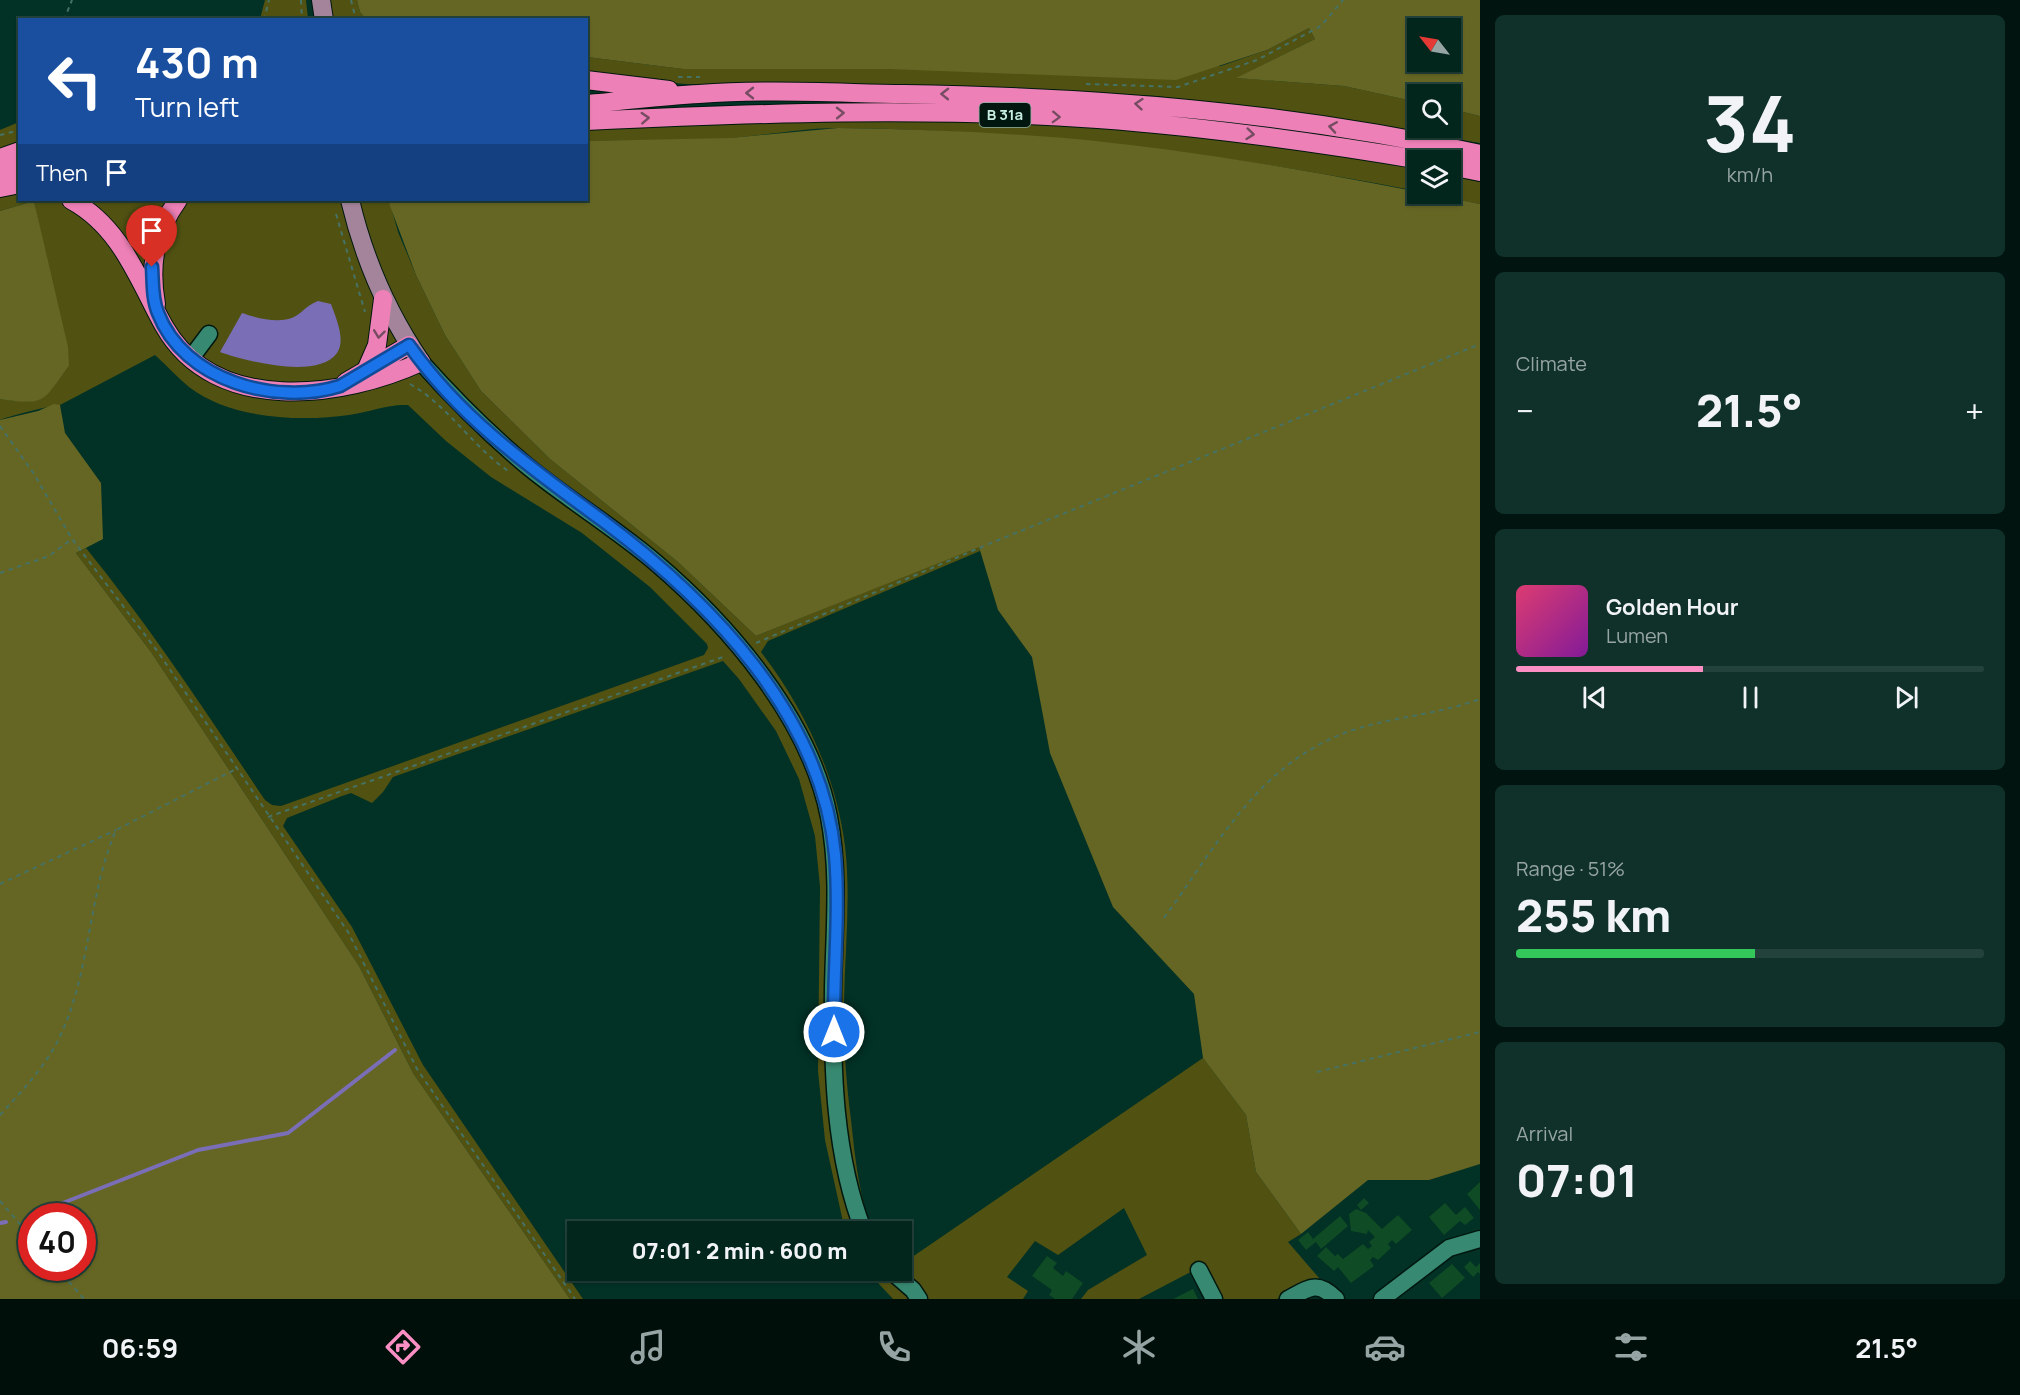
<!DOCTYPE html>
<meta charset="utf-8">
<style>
body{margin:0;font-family:Manrope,sans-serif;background:#103129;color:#f1f3f6;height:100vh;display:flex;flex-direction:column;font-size:22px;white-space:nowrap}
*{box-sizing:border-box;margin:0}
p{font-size:20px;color:#96a5a3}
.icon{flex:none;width:33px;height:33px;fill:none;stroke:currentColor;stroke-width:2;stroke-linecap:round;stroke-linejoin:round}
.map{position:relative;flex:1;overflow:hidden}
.panel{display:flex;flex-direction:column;gap:15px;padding:15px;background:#01140f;width:540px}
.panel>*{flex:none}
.banner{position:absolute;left:18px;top:18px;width:570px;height:183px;border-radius:0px;box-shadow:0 2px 4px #0004,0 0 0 2px #23423b;background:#1a4fa0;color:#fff;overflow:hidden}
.needle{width:39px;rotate:301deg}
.tools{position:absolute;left:1407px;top:18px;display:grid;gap:12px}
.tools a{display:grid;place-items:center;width:54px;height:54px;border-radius:0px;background:#02251c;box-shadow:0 2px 4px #0004,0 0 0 2px #23423b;font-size:30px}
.speed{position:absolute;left:18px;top:1203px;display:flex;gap:12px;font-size:30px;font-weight:700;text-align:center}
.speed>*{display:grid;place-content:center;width:78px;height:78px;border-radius:50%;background:#02251c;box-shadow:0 2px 4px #0004,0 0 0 2px #23423b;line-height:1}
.speed .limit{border:9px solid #d22;background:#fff;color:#111}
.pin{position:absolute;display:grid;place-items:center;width:51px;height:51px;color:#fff;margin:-62px -26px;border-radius:50% 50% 50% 0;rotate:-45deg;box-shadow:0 0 6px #0007}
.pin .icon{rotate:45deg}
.me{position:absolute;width:66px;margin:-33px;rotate:0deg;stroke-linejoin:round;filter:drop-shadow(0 0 4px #0008)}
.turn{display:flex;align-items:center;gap:21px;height:126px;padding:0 18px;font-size:27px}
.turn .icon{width:78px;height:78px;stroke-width:2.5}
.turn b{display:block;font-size:42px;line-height:51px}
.then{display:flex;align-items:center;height:57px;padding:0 18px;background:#0003;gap:12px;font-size:22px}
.big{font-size:45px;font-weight:800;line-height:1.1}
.panel .widget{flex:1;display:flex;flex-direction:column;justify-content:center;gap:9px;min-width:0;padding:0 21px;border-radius:9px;background:#103129}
.panel .dial{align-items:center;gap:0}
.dial b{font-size:78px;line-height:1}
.song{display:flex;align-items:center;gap:18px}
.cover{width:72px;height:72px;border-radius:9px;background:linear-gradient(135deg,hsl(340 70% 55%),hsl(290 70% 35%))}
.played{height:6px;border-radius:3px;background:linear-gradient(90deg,#fb8fc4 40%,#23423b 40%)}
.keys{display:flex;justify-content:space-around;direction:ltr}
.heat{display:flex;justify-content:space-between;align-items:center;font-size:33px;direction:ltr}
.charge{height:9px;border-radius:4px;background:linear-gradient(90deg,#34c759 51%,#23423b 0)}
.trip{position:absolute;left:567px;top:1221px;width:345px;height:60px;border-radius:0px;background:#02251c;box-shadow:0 2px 4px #0004,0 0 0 2px #23423b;font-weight:800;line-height:60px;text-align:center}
.menu{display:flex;height:96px;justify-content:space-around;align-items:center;background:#010f0b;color:#96a5a3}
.menu .icon{width:42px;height:42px}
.menu .selected{color:#fb8fc4}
.menu b{font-size:27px;color:#f1f3f6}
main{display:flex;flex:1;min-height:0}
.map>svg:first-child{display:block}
.green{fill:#515212}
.forest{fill:#656624;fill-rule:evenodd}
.water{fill:#7a6eb6}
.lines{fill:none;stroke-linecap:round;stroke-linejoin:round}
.stream{stroke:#7a6eb6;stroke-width:4}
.building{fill:#0f4b24}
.minor-casing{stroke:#00170f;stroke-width:19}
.major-casing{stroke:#00170f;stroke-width:20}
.highway-casing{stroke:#00170f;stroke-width:20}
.path{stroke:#467265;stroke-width:2;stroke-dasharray:4.5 4.5;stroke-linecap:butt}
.minor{stroke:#378a71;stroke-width:16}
.major{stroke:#a4849a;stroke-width:18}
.highway{stroke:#ed80b6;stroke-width:18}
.oneway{stroke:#764c62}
.route-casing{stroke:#114b97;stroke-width:15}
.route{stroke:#1a73e8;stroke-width:10}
.labels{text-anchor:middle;stroke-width:6;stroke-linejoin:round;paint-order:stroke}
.shield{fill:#00170f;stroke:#8baea1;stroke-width:1.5}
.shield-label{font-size:15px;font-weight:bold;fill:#c7eedf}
</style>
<main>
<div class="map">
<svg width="1480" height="1299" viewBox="0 0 1480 1299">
<rect width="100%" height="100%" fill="#023125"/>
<!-- green -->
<path class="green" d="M265 0H306L308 19H260Z
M328 0H357L360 12 366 19H331Z
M1309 28 1315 39 1237 78 1344 86 1417 102 1418 128H1450L1451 109 1480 116V143L1294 112 1156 96 988 87 686 84 587 75V57L683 69 1221 66 1267 50Z
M748 120C846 120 945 117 1043 122 1168 129 1295 143 1417 169V191C1227 154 1034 130 840 128 804 128 768 135 732 138 684 142 635 140 587 141L586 127Z
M19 122V145L0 151V130Z
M1451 176 1480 182V204L1428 194H1450Z
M19 194 20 200H389L398 232 416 275 445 335 481 391 550 459 678 562 756 636 979 546 980 551 768 641 761 652C804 708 836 775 845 846 851 897 845 950 844 1001 843 1041 846 1080 851 1120 855 1156 859 1198 873 1231H845L825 1140 818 1071 820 887 815 836 799 779 776 731 739 679 723 661 393 777 383 792 372 803 351 793 342 796 287 818 283 826 352 927 423 1065 583 1299H570L413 1073 359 966 267 827 151 652 76 553 86 548C151 628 207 714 265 800L272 805 281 806 704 655 708 648 707 644 650 587 582 533 491 477 446 441 408 405C387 404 370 412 349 415 300 422 230 419 189 387 177 377 166 365 155 355L60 405C55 404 6 417 0 420V399C48 405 41 402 69 366L34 201 0 211V197Z
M1203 1058 1246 1115 1256 1172 1301 1234 1288 1242 1319 1278 1277 1299H1221L1204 1265 1139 1299H1081L1088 1290 1147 1255 1124 1208 1058 1255 1035 1241 1007 1277 1028 1291 1023 1299H893L867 1271 902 1270V1264Z"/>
<!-- forest -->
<path class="forest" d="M357 0H1480V116L1451 109 1450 94H1418L1417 102 1344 86 1236 78 1315 39 1309 28 1267 50 1176 80 889 69H683L587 57 586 20 366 19 360 12ZM1418 28H1450V62H1418Z
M838 128C914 129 989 132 1065 138 1205 151 1345 177 1480 204V1164L1429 1180H1368L1301 1234 1256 1172 1246 1115 1203 1058 1194 994 1113 907 1050 753 1032 657 998 610 979 547 756 636 678 562 550 459 481 391 445 335 416 275 390 206 389 200H586L587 141 730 138Z
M34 201 68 347 69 366C42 402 47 406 0 399V211Z
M54 404 60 405 65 433 101 483 103 539 76 553 151 652 267 827 359 966 413 1073 570 1299H0V420L38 411ZM32 1216H82V1268H32Z"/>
<!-- water -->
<path class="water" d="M318 301 331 304C336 318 346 340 337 353 318 380 245 361 220 352L242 313C257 318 279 324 294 317 304 312 305 306 318 301Z"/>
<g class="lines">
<!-- stream -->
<path class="stream" d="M32 1215 198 1150 288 1133 395 1050
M0 1223 6 1222"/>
</g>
<!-- building -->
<path class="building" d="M1480 1182V1210L1467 1194Z
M1364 1198 1369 1203 1361 1210 1357 1205Z
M1445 1203 1456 1215 1465 1207 1474 1218 1465 1225 1460 1221 1444 1235 1429 1217Z
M1356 1209 1366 1213 1382 1229 1398 1215 1412 1230 1396 1244 1392 1240 1388 1244 1391 1248 1378 1260 1373 1257 1370 1260 1374 1266 1351 1283 1338 1267 1334 1271 1317 1256 1326 1247 1335 1256 1338 1254 1343 1259 1363 1244 1368 1249 1372 1246 1369 1242 1375 1237 1368 1230 1367 1234 1351 1231 1349 1214Z
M1340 1216 1348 1226 1321 1249 1316 1242 1306 1250 1298 1240 1308 1232 1313 1239Z
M1047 1256 1057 1263 1053 1268 1063 1276 1066 1271 1083 1283 1072 1299H1055L1049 1295 1052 1290 1032 1276Z
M1470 1261 1476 1267 1480 1263V1274L1478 1272 1473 1277 1464 1267Z
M1452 1264 1465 1278 1442 1298 1429 1283Z
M1193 1289 1198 1299H1173Z"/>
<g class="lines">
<defs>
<path id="minor" d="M191 358 209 334
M421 362C454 399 488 433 526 465 567 499 614 527 655 562 729 625 810 719 829 817 840 874 834 931 833 989 832 1069 834 1156 864 1232
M890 1270 913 1290 919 1299
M1199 1270 1214 1299
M1288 1299C1309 1288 1317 1280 1336 1299
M1382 1299 1449 1248 1480 1239"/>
<path id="major" d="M321 0 324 20
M350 200C364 259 386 311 421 362"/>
<path id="highway" d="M586 80 669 90
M586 104C624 101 662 96 699 94 767 89 836 93 904 94 1097 97 1291 112 1480 154
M586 121C756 113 928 107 1098 119 1206 127 1314 142 1421 160
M0 158 20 151
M1450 166 1480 172
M0 173 20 170
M0 188 20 184
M71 200C121 227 138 279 164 326 215 416 343 398 421 362
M156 304C149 264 155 232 178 200
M367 368 377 345 383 299
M346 382 409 345"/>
</defs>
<!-- minor casing -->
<use href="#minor" class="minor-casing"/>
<!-- major casing -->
<use href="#major" class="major-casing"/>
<!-- highway casing -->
<use href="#highway" class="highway-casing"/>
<!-- path -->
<path class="path" d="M301 0 302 20
M351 0 356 20
M64 20 72 0
M264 20 269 0
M678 77H700
M1086 84 1178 87 1257 60 1321 26 1343 0
M0 135 20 130
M336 214 365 312
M410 384C449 406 473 448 511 473
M0 426 34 474 72 539 158 652 348 932 417 1069 575 1299
M0 573 49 556 72 539
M756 643 979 548 1480 344
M268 817 726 656
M0 884 116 830
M1164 918C1217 845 1258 765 1347 732 1389 717 1437 715 1480 699
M1317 1072 1480 1032
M0 1115C22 1091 47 1065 61 1034 91 969 88 895 116 830L236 769
M0 1201 32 1238
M57 1268 84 1299"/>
<!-- minor -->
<use href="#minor" class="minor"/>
<!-- major -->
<use href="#major" class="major"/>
<!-- highway -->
<use href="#highway" class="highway"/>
</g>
<!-- one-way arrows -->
<defs><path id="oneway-chevron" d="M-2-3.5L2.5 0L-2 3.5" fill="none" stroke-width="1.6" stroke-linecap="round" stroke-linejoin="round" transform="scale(1.5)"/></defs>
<g class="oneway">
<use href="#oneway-chevron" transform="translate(750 93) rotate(180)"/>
<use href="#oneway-chevron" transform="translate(945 94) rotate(-179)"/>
<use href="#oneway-chevron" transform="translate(1139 104) rotate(-175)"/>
<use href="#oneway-chevron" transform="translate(840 113) rotate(-1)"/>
<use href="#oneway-chevron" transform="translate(1056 117) rotate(2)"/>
<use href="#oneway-chevron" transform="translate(645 118) rotate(-3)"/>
<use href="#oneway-chevron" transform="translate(1333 127) rotate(-171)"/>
<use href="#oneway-chevron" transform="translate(1250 134) rotate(6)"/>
<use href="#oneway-chevron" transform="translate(379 334) rotate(97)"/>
</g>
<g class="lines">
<defs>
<path id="route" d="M152 267C153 282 152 299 158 313 184 381 276 406 340 386L409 345C460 418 532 469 603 521 710 601 822 715 835 855 840 913 833 973 834 1032"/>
</defs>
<!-- route casing -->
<use href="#route" class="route-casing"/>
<!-- route -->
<use href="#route" class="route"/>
</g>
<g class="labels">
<!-- shield labels -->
<rect class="shield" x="979.5" y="103" width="51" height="24" rx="4.5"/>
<g class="shield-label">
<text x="1005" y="120">B 31a</text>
</g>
</g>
</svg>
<div class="tools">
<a><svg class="needle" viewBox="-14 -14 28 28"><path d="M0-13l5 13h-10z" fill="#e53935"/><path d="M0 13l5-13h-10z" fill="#96a5a3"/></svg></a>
<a><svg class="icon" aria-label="search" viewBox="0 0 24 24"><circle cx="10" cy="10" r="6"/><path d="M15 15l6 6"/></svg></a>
<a><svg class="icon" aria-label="layers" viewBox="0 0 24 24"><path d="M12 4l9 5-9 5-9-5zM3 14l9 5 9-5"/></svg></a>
</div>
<div class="speed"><div class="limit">40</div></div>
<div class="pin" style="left:152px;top:267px;background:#d93025"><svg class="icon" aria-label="arrive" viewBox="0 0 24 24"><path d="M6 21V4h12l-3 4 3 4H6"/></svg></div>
<svg class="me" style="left:834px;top:1032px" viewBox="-20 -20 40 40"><circle r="17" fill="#1a73e8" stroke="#fff" stroke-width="3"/><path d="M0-11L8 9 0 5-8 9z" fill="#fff"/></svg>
<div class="trip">07:01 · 2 min · 600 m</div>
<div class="banner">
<div class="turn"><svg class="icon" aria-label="left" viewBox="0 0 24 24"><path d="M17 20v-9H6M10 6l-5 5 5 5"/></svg><div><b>430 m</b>Turn left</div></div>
<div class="then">Then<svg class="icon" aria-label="arrive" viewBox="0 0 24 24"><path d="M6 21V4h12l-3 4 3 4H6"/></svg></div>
</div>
</div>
<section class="panel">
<div class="widget dial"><b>34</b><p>km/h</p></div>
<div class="widget"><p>Climate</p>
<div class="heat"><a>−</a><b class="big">21.5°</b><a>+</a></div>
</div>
<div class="widget">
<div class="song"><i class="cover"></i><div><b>Golden Hour</b><p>Lumen</p></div></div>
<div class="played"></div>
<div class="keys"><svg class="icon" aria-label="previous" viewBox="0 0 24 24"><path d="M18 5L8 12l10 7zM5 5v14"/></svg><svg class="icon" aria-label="pause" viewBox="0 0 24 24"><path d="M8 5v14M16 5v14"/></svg><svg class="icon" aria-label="next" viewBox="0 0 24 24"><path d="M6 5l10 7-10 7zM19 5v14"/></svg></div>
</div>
<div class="widget"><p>Range · 51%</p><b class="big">255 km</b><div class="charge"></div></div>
<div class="widget"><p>Arrival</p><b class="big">07:01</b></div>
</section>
</main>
<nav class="menu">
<b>06:59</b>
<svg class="icon selected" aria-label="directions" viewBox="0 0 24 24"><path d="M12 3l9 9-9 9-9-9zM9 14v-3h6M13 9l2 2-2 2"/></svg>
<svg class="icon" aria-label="music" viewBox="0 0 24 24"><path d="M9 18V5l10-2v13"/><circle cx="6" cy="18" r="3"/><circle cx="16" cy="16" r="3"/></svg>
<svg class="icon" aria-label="phone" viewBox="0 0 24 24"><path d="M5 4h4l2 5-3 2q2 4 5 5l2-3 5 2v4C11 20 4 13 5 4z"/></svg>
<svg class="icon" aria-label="climate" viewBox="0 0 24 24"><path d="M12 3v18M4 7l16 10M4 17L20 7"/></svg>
<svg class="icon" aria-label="car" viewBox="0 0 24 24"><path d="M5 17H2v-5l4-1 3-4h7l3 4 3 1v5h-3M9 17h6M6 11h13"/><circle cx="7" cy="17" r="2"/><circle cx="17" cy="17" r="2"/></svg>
<svg class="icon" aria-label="filters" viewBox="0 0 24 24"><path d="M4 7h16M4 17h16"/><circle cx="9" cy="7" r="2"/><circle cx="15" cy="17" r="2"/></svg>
<b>21.5°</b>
</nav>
